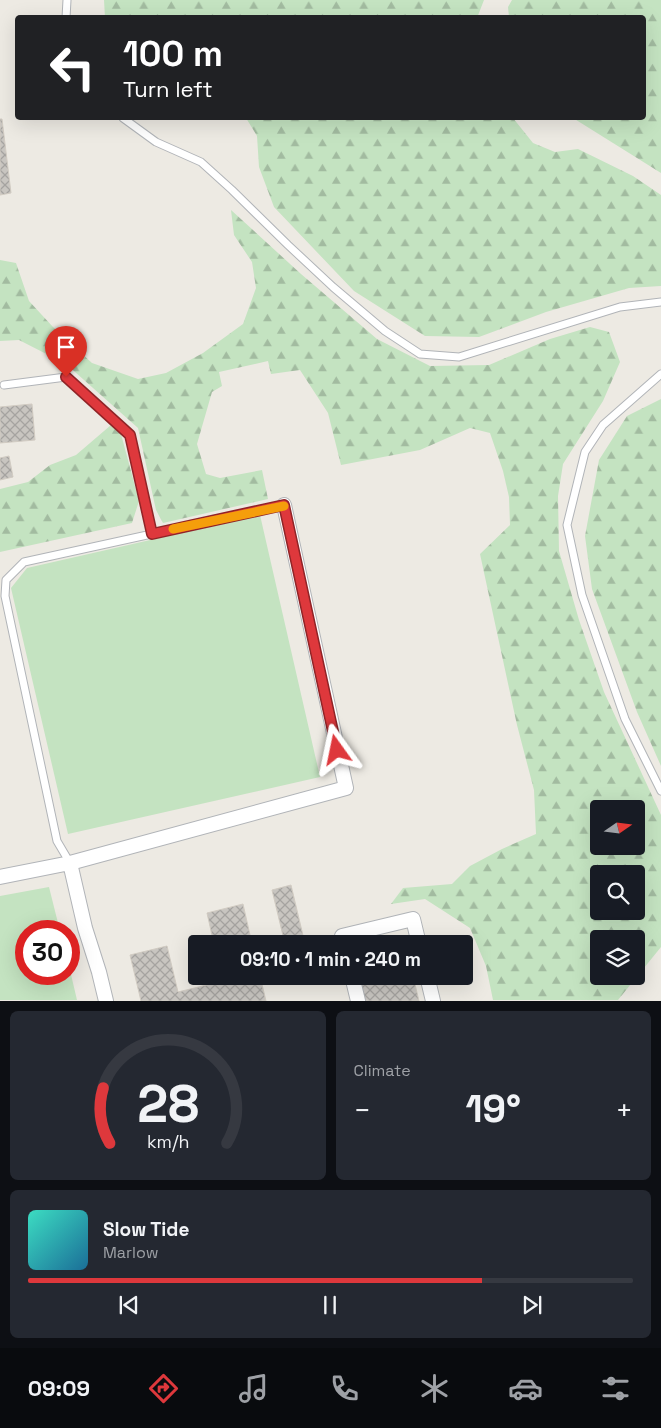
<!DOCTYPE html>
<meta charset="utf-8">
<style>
body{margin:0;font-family:"Space Grotesk",sans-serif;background:#242831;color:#f1f3f6;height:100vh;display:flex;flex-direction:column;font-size:19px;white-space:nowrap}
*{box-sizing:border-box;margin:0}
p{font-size:16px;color:#9ea1a6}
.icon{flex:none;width:28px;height:28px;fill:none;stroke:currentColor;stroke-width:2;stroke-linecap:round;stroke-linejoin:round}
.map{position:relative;height:1001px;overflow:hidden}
.panel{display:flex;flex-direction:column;gap:10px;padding:10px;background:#0d0f14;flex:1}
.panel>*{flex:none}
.hud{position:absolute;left:15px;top:15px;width:631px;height:105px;border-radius:5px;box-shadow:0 5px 20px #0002;background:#202124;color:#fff;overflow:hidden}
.needle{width:32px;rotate:76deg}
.fabs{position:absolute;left:590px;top:800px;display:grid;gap:10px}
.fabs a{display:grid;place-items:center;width:55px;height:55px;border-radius:5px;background:#171b24;box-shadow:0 5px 20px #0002;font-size:25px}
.speed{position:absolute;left:15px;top:920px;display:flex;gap:10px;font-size:25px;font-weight:700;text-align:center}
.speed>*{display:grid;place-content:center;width:65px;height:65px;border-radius:50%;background:#171b24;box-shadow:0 5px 20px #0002;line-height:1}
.speed .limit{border:8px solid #d22;background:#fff;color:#111}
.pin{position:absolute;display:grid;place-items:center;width:42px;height:42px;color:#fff;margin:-51px -21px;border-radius:50% 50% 50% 0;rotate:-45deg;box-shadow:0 0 5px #0007}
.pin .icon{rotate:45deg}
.me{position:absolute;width:55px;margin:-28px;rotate:348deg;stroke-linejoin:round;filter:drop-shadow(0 0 4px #0008)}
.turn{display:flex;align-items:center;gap:18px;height:105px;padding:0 25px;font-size:22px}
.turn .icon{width:65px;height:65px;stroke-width:2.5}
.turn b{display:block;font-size:35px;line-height:42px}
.big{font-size:38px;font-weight:700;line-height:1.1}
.panel .tile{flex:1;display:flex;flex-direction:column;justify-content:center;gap:8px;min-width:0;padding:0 18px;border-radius:8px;background:#242831}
.panel .dial{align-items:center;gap:0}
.dial svg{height:130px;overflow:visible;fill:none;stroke:#363941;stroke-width:7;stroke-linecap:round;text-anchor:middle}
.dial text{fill:#f1f3f6;stroke:none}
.song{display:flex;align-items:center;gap:15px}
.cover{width:60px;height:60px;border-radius:8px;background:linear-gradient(135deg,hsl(170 70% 55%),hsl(200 70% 35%))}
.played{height:5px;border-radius:2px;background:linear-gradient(90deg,#de383c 75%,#363941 75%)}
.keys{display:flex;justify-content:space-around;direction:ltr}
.heat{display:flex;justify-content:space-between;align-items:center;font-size:28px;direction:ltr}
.panel .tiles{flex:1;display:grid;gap:10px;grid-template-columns:1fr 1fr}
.tile:last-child{grid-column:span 2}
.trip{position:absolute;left:188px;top:935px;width:285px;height:50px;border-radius:5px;background:#171b24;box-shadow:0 5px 20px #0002;font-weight:700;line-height:50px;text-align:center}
.tab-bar{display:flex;height:80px;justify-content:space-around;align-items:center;background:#090b0e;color:#9ea1a6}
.tab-bar .icon{width:35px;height:35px}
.tab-bar .on{color:#de383c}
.tab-bar b{font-size:22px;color:#f1f3f6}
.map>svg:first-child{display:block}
.forest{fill:url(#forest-firs);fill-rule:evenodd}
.garden{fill:#c4e3c1}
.building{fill:url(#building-cross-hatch);stroke:#d1cbc2}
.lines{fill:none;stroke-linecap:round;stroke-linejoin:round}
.service-casing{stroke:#b1b4b8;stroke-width:9}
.minor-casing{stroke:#b1b4b8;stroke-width:16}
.service{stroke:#fff;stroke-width:7}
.minor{stroke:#fff;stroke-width:14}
.route-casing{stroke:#902427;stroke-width:12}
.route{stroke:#de383c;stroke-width:9}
.slow{stroke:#f59e0b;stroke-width:9}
</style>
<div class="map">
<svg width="661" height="1001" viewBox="0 0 661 1001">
<defs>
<pattern id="forest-firs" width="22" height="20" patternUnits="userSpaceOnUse" patternTransform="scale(1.25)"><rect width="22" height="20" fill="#c4e3c1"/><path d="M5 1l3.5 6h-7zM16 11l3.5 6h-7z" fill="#a2bba0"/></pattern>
<pattern id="building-cross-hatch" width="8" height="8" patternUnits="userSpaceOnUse" patternTransform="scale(1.25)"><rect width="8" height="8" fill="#c8c5c0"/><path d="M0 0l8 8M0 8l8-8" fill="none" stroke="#a5a3a0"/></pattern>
</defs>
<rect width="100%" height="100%" fill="#edeae3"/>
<!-- forest -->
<path class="forest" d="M104 0H484L477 18H105Z
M512 0H661V173L573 118H644V18L509 17 508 7Z
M246 118H513L533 143 555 152 578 149 633 176 661 195V286L629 288 546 312 479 337 425 336 354 291 274 207 259 167 257 136Z
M231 210 301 274 377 339 430 366 489 365 550 339 590 327 609 332 620 362 603 401 563 464 558 496 559 551 579 620 604 692 661 815V947L618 1000H493L486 966 470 928 425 899 391 904 403 888 452 884 470 866 502 849 536 834 534 790 517 725 480 554 510 525 509 497 503 471 490 433 470 428 420 450 341 465 328 413 300 370 271 374 268 361 219 372 222 386 212 392 197 444 206 474 220 478 262 470 268 499 163 523 156 510 138 428 66 364 19 340 0 341V260L16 263 29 301 53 327 92 363 138 379 166 373 203 353 243 324 256 288 252 262 234 235ZM599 809H636V846H599ZM599 874H636V911H599ZM599 939H636V976H599Z
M661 399V766L637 712 592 589 585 536 599 460 627 416Z
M111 425 121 434 139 501 132 523 0 552V489L28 482 50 465 76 455Z"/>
<!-- garden -->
<path class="garden" d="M260 515 320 777 68 834 11 588 27 568Z
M49 887 60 931H26V974H69V966L77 1000H0V896Z"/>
<!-- building -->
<path class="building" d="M0 119H2L11 193 0 195Z
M32 404 35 440 0 443V407Z
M9 456 13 477 0 480V458Z
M291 885 305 944H285L272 890Z
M243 904 252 944H214L207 913Z
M167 946 178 992 223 981 222 976H260L266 1001H141L130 955Z
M359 976H413L419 1001H365Z"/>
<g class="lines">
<defs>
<path id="service" d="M66 18 67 0
M123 118 156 142 201 162 232 190 288 245 333 287 385 331 420 354 459 357 620 307 661 302
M661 374 603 425 585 452 567 525 582 595 625 719 661 791
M4 385 66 377 130 435 152 534
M70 863 57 841 5 596 6 580 24 562 284 505"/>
<path id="minor" d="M70 863 85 928 99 972 106 1001
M0 877 70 863 346 788 284 505
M344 944 342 936 413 919 419 944
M352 976 358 1001
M427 976 433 1001"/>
</defs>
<!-- service casing -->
<use href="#service" class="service-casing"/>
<!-- minor casing -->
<use href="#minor" class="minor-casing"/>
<!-- service -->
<use href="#service" class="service"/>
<!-- minor -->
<use href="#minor" class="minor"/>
</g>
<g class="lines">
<defs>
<path id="route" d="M66 377 130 435 152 534 284 505 337 750"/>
</defs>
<!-- route casing -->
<use href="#route" class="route-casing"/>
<!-- route -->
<use href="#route" class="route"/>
<!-- slow -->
<path class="slow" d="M173 529 284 506"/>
</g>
</svg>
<div class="fabs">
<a><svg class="needle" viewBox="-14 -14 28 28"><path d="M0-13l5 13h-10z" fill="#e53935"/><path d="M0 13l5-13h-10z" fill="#9ea1a6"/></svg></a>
<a><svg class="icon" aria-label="search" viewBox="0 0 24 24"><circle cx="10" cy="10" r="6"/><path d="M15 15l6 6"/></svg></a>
<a><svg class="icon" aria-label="layers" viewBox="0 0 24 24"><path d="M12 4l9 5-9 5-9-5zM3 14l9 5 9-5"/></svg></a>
</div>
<div class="speed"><div class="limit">30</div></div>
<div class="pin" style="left:66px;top:377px;background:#d93025"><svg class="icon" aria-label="arrive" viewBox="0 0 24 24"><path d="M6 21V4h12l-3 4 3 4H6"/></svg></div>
<svg class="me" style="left:337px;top:750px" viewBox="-20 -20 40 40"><path d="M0-17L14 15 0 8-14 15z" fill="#de383c" stroke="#fff" stroke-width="4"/></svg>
<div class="trip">09:10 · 1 min · 240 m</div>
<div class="hud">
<div class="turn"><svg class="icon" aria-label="left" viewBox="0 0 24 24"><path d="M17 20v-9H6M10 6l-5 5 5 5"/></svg><div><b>100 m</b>Turn left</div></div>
</div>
</div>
<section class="panel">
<div class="tiles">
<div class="tile dial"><svg viewBox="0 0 100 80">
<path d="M14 69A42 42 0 1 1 86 69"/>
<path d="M14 69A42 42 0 0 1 10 35" stroke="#de383c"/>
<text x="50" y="56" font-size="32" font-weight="700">28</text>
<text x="50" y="72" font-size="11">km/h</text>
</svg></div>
<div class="tile"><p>Climate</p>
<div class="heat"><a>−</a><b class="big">19°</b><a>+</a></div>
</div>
<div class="tile">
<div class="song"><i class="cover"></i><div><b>Slow Tide</b><p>Marlow</p></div></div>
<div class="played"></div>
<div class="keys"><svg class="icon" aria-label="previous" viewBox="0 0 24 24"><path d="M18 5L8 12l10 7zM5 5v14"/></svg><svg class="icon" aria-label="pause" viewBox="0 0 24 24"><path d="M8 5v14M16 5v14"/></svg><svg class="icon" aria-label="next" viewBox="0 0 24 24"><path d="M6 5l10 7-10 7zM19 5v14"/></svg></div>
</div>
</div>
</section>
<nav class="tab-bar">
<b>09:09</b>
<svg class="icon on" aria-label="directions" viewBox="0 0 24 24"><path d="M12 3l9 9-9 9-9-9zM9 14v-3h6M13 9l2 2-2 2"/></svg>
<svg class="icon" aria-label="music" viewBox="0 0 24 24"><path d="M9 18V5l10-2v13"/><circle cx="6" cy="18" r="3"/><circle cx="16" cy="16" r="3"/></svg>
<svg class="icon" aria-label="phone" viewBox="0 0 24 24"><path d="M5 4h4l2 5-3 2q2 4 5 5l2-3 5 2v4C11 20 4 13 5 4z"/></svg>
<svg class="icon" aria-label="climate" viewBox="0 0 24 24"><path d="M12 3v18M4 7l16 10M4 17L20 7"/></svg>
<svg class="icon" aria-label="car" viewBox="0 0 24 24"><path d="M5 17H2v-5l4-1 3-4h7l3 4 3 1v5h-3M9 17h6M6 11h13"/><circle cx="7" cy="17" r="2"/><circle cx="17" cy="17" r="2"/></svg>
<svg class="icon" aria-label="filters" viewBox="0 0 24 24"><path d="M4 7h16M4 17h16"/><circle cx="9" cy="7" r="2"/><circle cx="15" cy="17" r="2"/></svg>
</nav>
